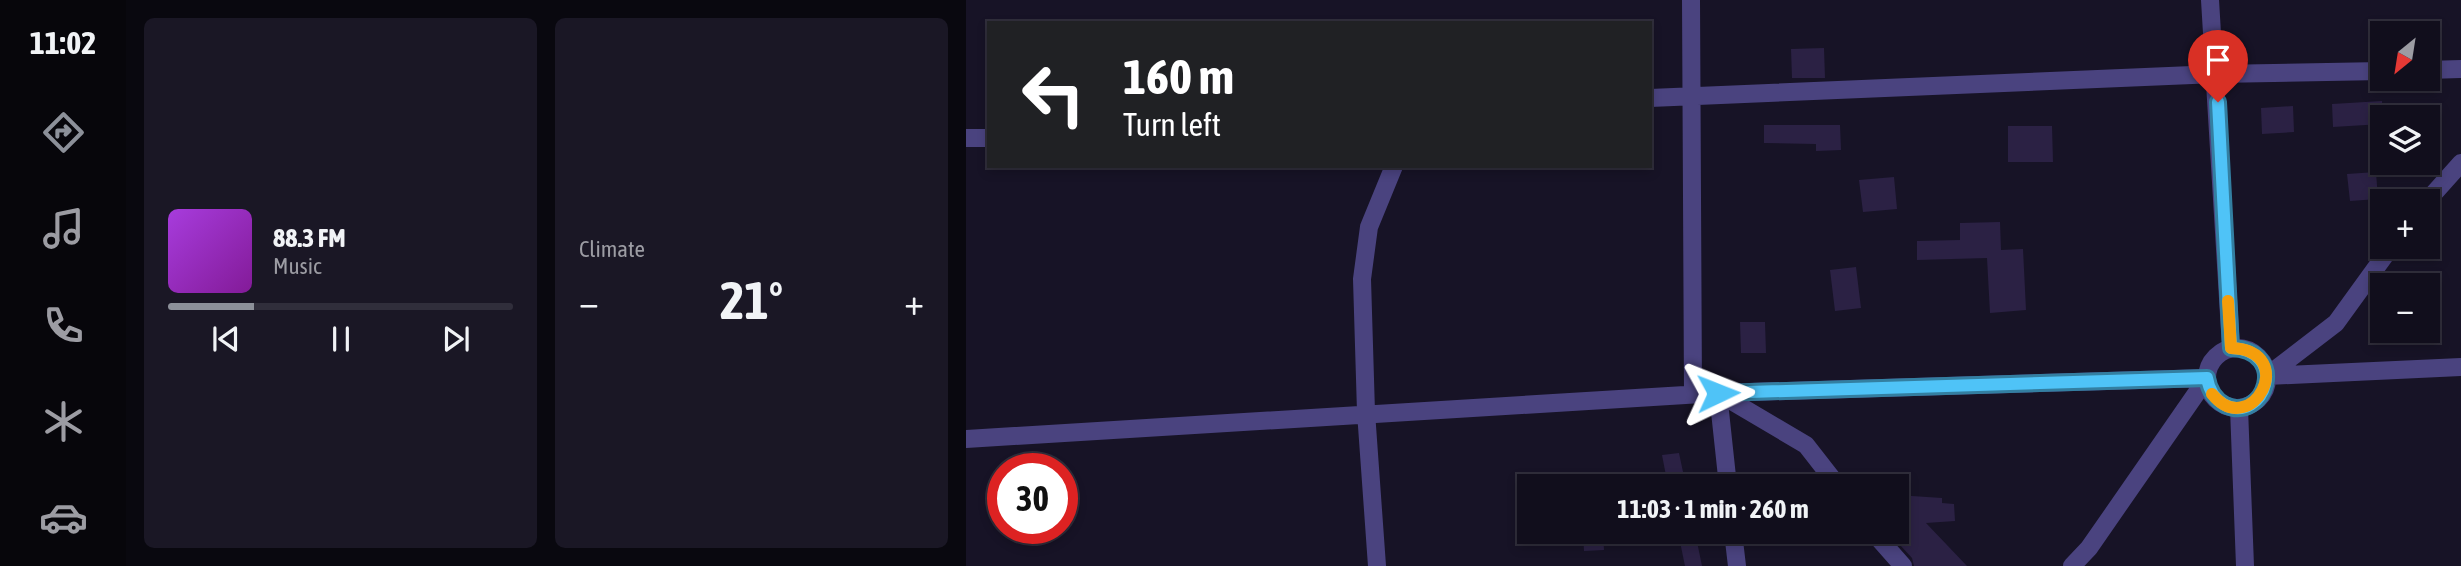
<!DOCTYPE html>
<meta charset="utf-8">
<style>
body{margin:0;font-family:"Asap Condensed",sans-serif;background:#1a1725;color:#f1f3f6;height:100vh;display:flex;flex-direction:column;font-size:26px;white-space:nowrap}
*{box-sizing:border-box;margin:0}
p{font-size:23px;color:#9c9ca3}
.icon{flex:none;width:38px;height:38px;fill:none;stroke:currentColor;stroke-width:2;stroke-linecap:round;stroke-linejoin:round}
.map{position:relative;flex:1;overflow:hidden}
.sheet{display:flex;flex-direction:column;gap:18px;padding:18px;background:#09080f;width:840px}
.sheet>*{flex:none}
.banner{position:absolute;left:21px;top:21px;width:665px;height:147px;border-radius:0px;box-shadow:0 4px 10px #0003,0 0 0 2px #302e3b;background:#202124;color:#fff;overflow:hidden}
.needle{width:46px;rotate:210deg}
.buttons{position:absolute;left:1404px;top:21px;display:grid;gap:14px}
.buttons a{display:grid;place-items:center;width:70px;height:70px;border-radius:0px;background:#110e1c;box-shadow:0 4px 10px #0003,0 0 0 2px #302e3b;font-size:35px}
.speed{position:absolute;left:21px;top:453px;display:flex;gap:14px;font-size:35px;font-weight:700;text-align:center}
.speed>*{display:grid;place-content:center;width:91px;height:91px;border-radius:50%;background:#110e1c;box-shadow:0 4px 10px #0003,0 0 0 2px #302e3b;line-height:1}
.speed .limit{border:10px solid #d22;background:#fff;color:#111}
.pin{position:absolute;display:grid;place-items:center;width:60px;height:60px;color:#fff;margin:-72px -30px;border-radius:50% 50% 50% 0;rotate:-45deg;box-shadow:0 0 7px #0007}
.pin .icon{rotate:45deg}
.me{position:absolute;width:77px;margin:-38px;rotate:88deg;stroke-linejoin:round;filter:drop-shadow(0 0 5px #0008)}
.turn{display:flex;align-items:center;gap:24px;height:147px;padding:0 21px;font-size:32px}
.turn .icon{width:91px;height:91px;stroke-width:2.5}
.turn b{display:block;font-size:49px;line-height:60px}
.big{font-size:52px;font-weight:700;line-height:1.1}
.sheet .card{flex:1;display:flex;flex-direction:column;justify-content:center;gap:10px;min-width:0;padding:0 24px;border-radius:10px;background:#1a1725}
.song{display:flex;align-items:center;gap:21px}
.cover{width:84px;height:84px;border-radius:10px;background:linear-gradient(135deg,hsl(280 70% 55%),hsl(290 70% 35%))}
.played{height:7px;border-radius:4px;background:linear-gradient(90deg,#8c9099 25%,#302e3b 25%)}
.keys{display:flex;justify-content:space-around;direction:ltr}
.heat{display:flex;justify-content:space-between;align-items:center;font-size:38px;direction:ltr}
.sheet .tiles{flex:1;display:grid;gap:18px;grid-template-columns:repeat(2,1fr)}
.trip{position:absolute;left:551px;top:474px;width:392px;height:70px;border-radius:0px;background:#110e1c;box-shadow:0 4px 10px #0003,0 0 0 2px #302e3b;font-weight:700;line-height:70px;text-align:center}
main{display:flex;flex:1;min-height:0}
.dock{display:flex;flex-direction:column;width:126px;justify-content:space-around;align-items:center;background:#07060b;color:#9c9ca3}
.dock .icon{width:49px;height:49px}
.dock .selected{color:#8c9099}
.dock b{font-size:32px;color:#f1f3f6}
.map>svg:first-child{display:block}
.building{fill:#2b2144}
.lines{fill:none;stroke-linecap:round;stroke-linejoin:round}
.minor{stroke:#4a437f;stroke-width:18}
.route-casing{stroke:#337fa1;stroke-width:18}
.route{stroke:#4fc3f7;stroke-width:12}
.slow{stroke:#f59e0b;stroke-width:12}
</style>
<main>
<nav class="dock">
<b>11:02</b>
<svg class="icon selected" aria-label="directions" viewBox="0 0 24 24"><path d="M12 3l9 9-9 9-9-9zM9 14v-3h6M13 9l2 2-2 2"/></svg>
<svg class="icon" aria-label="music" viewBox="0 0 24 24"><path d="M9 18V5l10-2v13"/><circle cx="6" cy="18" r="3"/><circle cx="16" cy="16" r="3"/></svg>
<svg class="icon" aria-label="phone" viewBox="0 0 24 24"><path d="M5 4h4l2 5-3 2q2 4 5 5l2-3 5 2v4C11 20 4 13 5 4z"/></svg>
<svg class="icon" aria-label="climate" viewBox="0 0 24 24"><path d="M12 3v18M4 7l16 10M4 17L20 7"/></svg>
<svg class="icon" aria-label="car" viewBox="0 0 24 24"><path d="M5 17H2v-5l4-1 3-4h7l3 4 3 1v5h-3M9 17h6M6 11h13"/><circle cx="7" cy="17" r="2"/><circle cx="17" cy="17" r="2"/></svg>
</nav>
<section class="sheet">
<div class="tiles">
<div class="card">
<div class="song"><i class="cover"></i><div><b>88.3 FM</b><p>Music</p></div></div>
<div class="played"></div>
<div class="keys"><svg class="icon" aria-label="previous" viewBox="0 0 24 24"><path d="M18 5L8 12l10 7zM5 5v14"/></svg><svg class="icon" aria-label="pause" viewBox="0 0 24 24"><path d="M8 5v14M16 5v14"/></svg><svg class="icon" aria-label="next" viewBox="0 0 24 24"><path d="M6 5l10 7-10 7zM19 5v14"/></svg></div>
</div>
<div class="card"><p>Climate</p>
<div class="heat"><a>−</a><b class="big">21°</b><a>+</a></div>
</div>
</div>
</section>
<div class="map">
<svg width="1495" height="566" viewBox="0 0 1495 566">
<rect width="100%" height="100%" fill="#171326"/>
<!-- building -->
<path class="building" d="M858 48 859 78H826L825 49Z
M1416 101V124L1367 127 1366 104Z
M1327 106 1328 132 1296 134 1295 108Z
M798 125H874L875 150 850 151V144L798 143Z
M1042 126H1086L1087 162H1042Z
M1410 172 1412 199 1384 201 1381 174Z
M928 177 931 209 897 212 893 180Z
M1034 222 1035 250 1057 249 1060 310 1024 313 1021 258 951 260V241L994 240V223Z
M890 267 895 308 869 311 864 270Z
M774 322H799L800 353H775Z
M713 453 720 486H702L696 455Z
M931 495 976 498V503L988 504 989 521 960 523 1001 566H948L946 558 922 532H931Z
M617 532H637L638 550 618 551Z
M712 532H729L736 566H719Z"/>
<g class="lines">
<!-- minor -->
<path class="minor" d="M725 0 727 394
M1244 0 1265 348
M1461 70 1495 69
M684 98 1250 74 1416 71
M0 138H23
M1461 201 1495 163
M1241 378a30 30 0 1 1 60 0a30 30 0 1 1-60 0Z
M1301 376 1495 367
M1301 376 1370 323 1425 247
M752 393 840 445 872 486
M752 393 762 486
M1273 408 1279 566
M0 439 752 393 1241 378
M767 532 771 566
M907 532 937 566
M411 566 400 412 396 279 403 227 428 166
M1106 566 1123 548 1241 378"/>
</g>
<g class="lines">
<defs>
<path id="route" d="M752 393 1241 378C1243 390 1248 399 1259 405 1299 424 1324 350 1265 348L1252 102"/>
</defs>
<!-- route casing -->
<use href="#route" class="route-casing"/>
<!-- route -->
<use href="#route" class="route"/>
<!-- slow -->
<path class="slow" d="M1246 394C1285 442 1335 351 1265 348L1262 301"/>
</g>
</svg>
<div class="buttons">
<a><svg class="needle" viewBox="-14 -14 28 28"><path d="M0-13l5 13h-10z" fill="#e53935"/><path d="M0 13l5-13h-10z" fill="#9c9ca3"/></svg></a>
<a><svg class="icon" aria-label="layers" viewBox="0 0 24 24"><path d="M12 4l9 5-9 5-9-5zM3 14l9 5 9-5"/></svg></a>
<a>+</a>
<a>−</a>
</div>
<div class="speed"><div class="limit">30</div></div>
<div class="pin" style="left:1252px;top:102px;background:#d93025"><svg class="icon" aria-label="arrive" viewBox="0 0 24 24"><path d="M6 21V4h12l-3 4 3 4H6"/></svg></div>
<svg class="me" style="left:752px;top:393px" viewBox="-20 -20 40 40"><path d="M0-17L14 15 0 8-14 15z" fill="#4fc3f7" stroke="#fff" stroke-width="4"/></svg>
<div class="trip">11:03 · 1 min · 260 m</div>
<div class="banner">
<div class="turn"><svg class="icon" aria-label="left" viewBox="0 0 24 24"><path d="M17 20v-9H6M10 6l-5 5 5 5"/></svg><div><b>160 m</b>Turn left</div></div>
</div>
</div>
</main>
